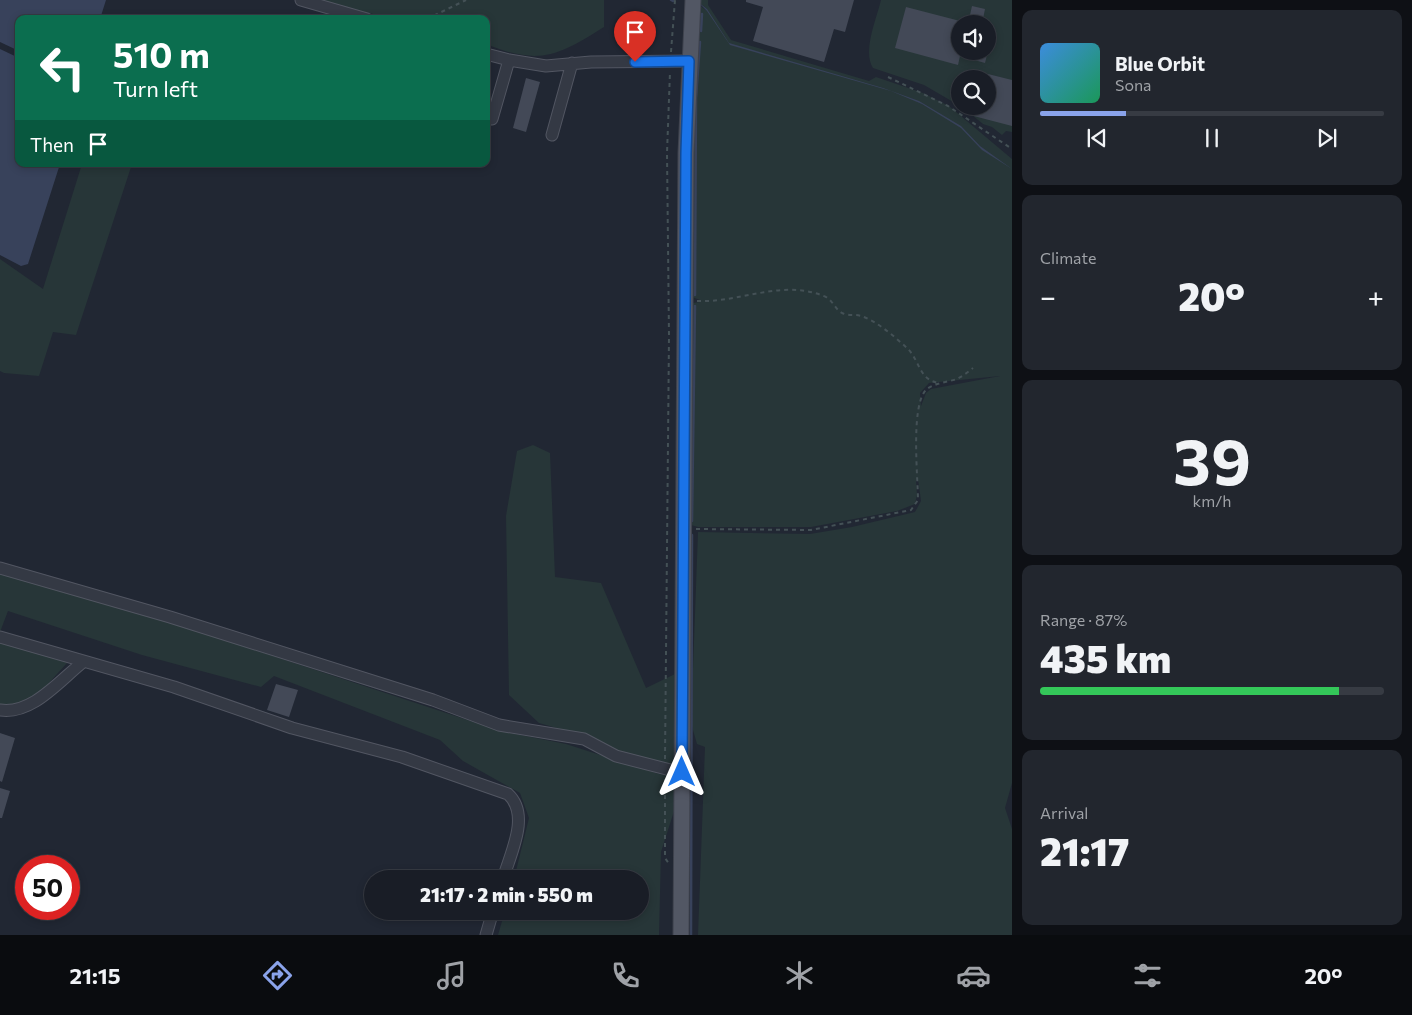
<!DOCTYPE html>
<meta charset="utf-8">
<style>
body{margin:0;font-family:Commissioner,sans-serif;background:#22262e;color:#f1f3f6;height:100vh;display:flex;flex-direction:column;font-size:19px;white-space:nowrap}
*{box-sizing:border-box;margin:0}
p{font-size:16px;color:#9fa2a7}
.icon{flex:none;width:28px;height:28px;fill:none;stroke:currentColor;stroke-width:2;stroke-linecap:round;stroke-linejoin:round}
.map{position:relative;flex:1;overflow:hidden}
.side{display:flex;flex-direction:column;gap:10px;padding:10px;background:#0e1015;width:400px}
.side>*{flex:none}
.banner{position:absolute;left:15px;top:15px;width:475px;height:152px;border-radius:10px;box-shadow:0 2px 8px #0003,0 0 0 1px #373b43;background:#0b6e4f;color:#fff;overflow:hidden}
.controls{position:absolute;left:951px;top:15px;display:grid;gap:10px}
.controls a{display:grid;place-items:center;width:45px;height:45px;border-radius:50%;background:#191d26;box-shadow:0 2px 8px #0003,0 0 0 1px #373b43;font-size:25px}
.speed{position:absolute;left:15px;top:855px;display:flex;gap:10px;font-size:25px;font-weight:700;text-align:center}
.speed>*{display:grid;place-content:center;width:65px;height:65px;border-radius:50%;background:#191d26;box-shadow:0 2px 8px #0003,0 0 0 1px #373b43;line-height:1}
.speed .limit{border:8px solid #d22;background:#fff;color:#111}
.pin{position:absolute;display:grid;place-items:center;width:42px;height:42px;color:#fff;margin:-51px -21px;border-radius:50% 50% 50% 0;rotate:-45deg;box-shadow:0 0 5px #0007}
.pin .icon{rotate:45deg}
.me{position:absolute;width:55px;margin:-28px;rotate:0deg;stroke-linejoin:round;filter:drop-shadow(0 0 4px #0008)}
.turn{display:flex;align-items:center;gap:18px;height:105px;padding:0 15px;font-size:22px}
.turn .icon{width:65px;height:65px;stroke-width:2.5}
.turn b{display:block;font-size:35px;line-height:42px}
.then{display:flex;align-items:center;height:48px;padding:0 15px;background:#0003;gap:10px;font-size:19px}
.big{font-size:38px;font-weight:800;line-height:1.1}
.side .widget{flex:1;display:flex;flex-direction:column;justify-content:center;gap:8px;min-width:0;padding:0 18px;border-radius:10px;background:#22262e}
.side .dial{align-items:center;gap:0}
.dial b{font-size:65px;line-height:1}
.song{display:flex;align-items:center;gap:15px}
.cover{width:60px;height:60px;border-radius:8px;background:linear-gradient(135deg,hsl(210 70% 55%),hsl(150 70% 35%))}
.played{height:5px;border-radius:2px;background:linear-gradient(90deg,#8aa3ea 25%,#373b43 25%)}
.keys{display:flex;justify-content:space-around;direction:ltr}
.heat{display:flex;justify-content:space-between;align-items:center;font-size:28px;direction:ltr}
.charge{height:8px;border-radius:4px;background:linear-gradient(90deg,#34c759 87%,#373b43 0)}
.trip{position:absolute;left:364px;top:870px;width:285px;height:50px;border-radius:25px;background:#191d26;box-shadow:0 2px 8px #0003,0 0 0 1px #373b43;font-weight:800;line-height:50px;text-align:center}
.dock{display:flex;height:80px;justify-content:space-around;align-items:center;background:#0a0c0f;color:#9fa2a7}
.dock .icon{width:35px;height:35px}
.dock .current{color:#8aa3ea}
.dock b{font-size:22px;color:#f1f3f6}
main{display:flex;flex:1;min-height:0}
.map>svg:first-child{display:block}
.green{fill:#273638;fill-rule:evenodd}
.water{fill:#38425b}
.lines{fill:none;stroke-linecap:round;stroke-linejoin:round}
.stream{stroke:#38425b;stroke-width:2.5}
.building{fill:#434957}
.minor-casing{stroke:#525662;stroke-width:13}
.major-casing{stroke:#3e424d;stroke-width:17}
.path{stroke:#445156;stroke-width:2;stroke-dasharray:4 4;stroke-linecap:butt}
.minor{stroke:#343944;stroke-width:11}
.major{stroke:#525764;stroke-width:15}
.route-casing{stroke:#114b97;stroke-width:12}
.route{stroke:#1a73e8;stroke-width:9}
</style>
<main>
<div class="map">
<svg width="1012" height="935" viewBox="0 0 1012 935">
<rect width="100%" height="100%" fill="#212733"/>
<!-- green -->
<path class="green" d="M312 0H604V27C558 56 539 66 486 44V19H395Z
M698 0H708V5L731 40 869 81 876 77 923 93 949 106 1012 159V783L1005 808 1012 829V935H698L705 747 697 744 691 723 698 532 810 534 852 527 915 512 921 501 918 479 916 480 917 495 915 504 897 511 811 527H698L691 525 692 303 700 302V300L692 297 691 137 698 4 707 11V9L698 2ZM1000 376 931 389 926 393 921 406 920 393 929 383Z
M881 0H1012V132L1006 131 1002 135 992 127 983 124 961 106H988V79H960V106L924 85 873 68C862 51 877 18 881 0ZM960 24H988V51H960Z
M82 164H132L76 335 53 332 39 376 4 373 0 371V259L43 289Z
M533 445 550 453 555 577 601 583 646 688 675 674 674 765 619 753 592 738 539 723 509 695 506 516 517 451Z
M0 570 109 602 501 731 566 744 659 774 673 776 675 808 661 852 659 935H498L505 911H640V879H514L529 818 520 793 463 761 440 740 274 676 261 687 142 655 8 611 0 632Z
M0 633 67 663 27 707 0 708Z"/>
<!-- water -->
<path class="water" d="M0 0H106L100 19H19V51L0 42Z
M698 2 707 9 729 43 883 88 919 101 961 126 980 146 1012 169 982 150 961 128 922 104 891 91 730 45 707 11Z
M0 49 19 58V164H60L28 264 21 266 0 255Z"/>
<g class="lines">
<!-- stream -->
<path class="stream" d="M671 0 673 1
M701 31 702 14
M695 295 696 98 700 42
M692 521 695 306
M691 935 692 535"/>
</g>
<!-- building -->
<path class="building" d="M746 0H854L845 32 834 29 824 62 753 41 763 7 746 2Z
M972 6 985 9 982 24H968Z
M906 7 960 21V51H988L985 63 960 56 958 65 895 48Z
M988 74 1012 80V126L966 114 968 106H988Z
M526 78 540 82 526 132 513 128Z
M276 684 298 690 289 717 267 710Z
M0 733 15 738 2 782 0 781Z
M0 788 10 791 2 818H0Z"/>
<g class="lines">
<defs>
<path id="minor" d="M301 0 367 19
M486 54 509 60 546 66 591 62 689 61
M492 119 509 60
M552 135 572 63
M0 568 170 617 433 700 499 725 584 739 616 756 682 773
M0 637 174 687 292 728 402 757 508 794C531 815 510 854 503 879
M0 710C32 715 59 681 83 662
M486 935 493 911"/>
<path id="major" d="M681 935 686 153 693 0"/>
</defs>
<!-- minor casing -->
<use href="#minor" class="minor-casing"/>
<!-- major casing -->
<use href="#major" class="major-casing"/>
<!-- path -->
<path class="path" d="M427 19 466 0
M671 52 675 0
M888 77 948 106 1012 149
M697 301C741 303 783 278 826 297 833 301 835 309 842 313 848 316 855 314 861 316 877 321 895 337 908 349 920 361 919 381 940 383
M696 529 811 530 911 510 918 500C918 478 910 403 927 389 935 383 948 382 957 379 963 376 968 372 973 368
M665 759 669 336 667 153 670 72
M665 779V858L670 865"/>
<!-- minor -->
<use href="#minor" class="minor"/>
<!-- major -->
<use href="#major" class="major"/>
</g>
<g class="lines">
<defs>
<path id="route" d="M635 62 689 61 686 153 682 772"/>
</defs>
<!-- route casing -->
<use href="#route" class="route-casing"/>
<!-- route -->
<use href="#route" class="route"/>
</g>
</svg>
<div class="controls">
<a><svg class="icon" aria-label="sound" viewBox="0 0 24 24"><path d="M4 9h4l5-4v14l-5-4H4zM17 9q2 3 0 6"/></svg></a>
<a><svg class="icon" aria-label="search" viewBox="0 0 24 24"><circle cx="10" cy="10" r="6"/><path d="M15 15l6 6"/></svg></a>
</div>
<div class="speed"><div class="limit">50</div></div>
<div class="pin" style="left:635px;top:62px;background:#d93025"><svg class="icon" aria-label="arrive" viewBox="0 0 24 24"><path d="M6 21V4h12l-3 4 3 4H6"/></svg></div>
<svg class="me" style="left:682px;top:772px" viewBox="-20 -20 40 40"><path d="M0-17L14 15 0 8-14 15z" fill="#1a73e8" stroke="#fff" stroke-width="4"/></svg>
<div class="trip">21:17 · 2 min · 550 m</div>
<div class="banner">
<div class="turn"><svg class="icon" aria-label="left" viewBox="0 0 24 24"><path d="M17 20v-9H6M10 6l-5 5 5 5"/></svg><div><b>510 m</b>Turn left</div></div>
<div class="then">Then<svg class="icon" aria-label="arrive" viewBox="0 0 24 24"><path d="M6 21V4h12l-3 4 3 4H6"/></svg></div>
</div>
</div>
<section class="side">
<div class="widget">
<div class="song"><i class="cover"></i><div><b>Blue Orbit</b><p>Sona</p></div></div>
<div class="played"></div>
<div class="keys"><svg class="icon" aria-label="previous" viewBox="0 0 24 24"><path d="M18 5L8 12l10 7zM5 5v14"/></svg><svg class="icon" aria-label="pause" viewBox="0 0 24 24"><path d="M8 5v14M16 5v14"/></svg><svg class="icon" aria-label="next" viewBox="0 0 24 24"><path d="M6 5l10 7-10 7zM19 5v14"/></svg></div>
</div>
<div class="widget"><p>Climate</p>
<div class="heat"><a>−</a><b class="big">20°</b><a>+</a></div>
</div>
<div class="widget dial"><b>39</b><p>km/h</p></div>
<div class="widget"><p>Range · 87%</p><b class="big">435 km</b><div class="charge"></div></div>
<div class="widget"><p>Arrival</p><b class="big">21:17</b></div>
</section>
</main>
<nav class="dock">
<b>21:15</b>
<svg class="icon current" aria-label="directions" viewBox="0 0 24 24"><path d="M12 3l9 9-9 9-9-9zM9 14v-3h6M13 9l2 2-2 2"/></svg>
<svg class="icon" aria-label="music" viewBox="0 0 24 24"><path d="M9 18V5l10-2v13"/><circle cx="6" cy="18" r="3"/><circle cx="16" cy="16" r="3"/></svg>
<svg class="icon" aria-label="phone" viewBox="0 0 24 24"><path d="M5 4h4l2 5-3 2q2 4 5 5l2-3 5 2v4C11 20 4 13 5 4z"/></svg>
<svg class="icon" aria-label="climate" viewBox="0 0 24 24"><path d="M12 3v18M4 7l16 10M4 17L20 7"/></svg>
<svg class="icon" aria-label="car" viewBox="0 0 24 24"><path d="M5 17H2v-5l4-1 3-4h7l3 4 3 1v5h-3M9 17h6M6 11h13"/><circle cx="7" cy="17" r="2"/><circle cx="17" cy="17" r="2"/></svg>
<svg class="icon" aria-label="filters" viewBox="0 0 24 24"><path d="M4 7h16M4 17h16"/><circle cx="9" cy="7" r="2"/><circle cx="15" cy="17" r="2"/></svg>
<b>20°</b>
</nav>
